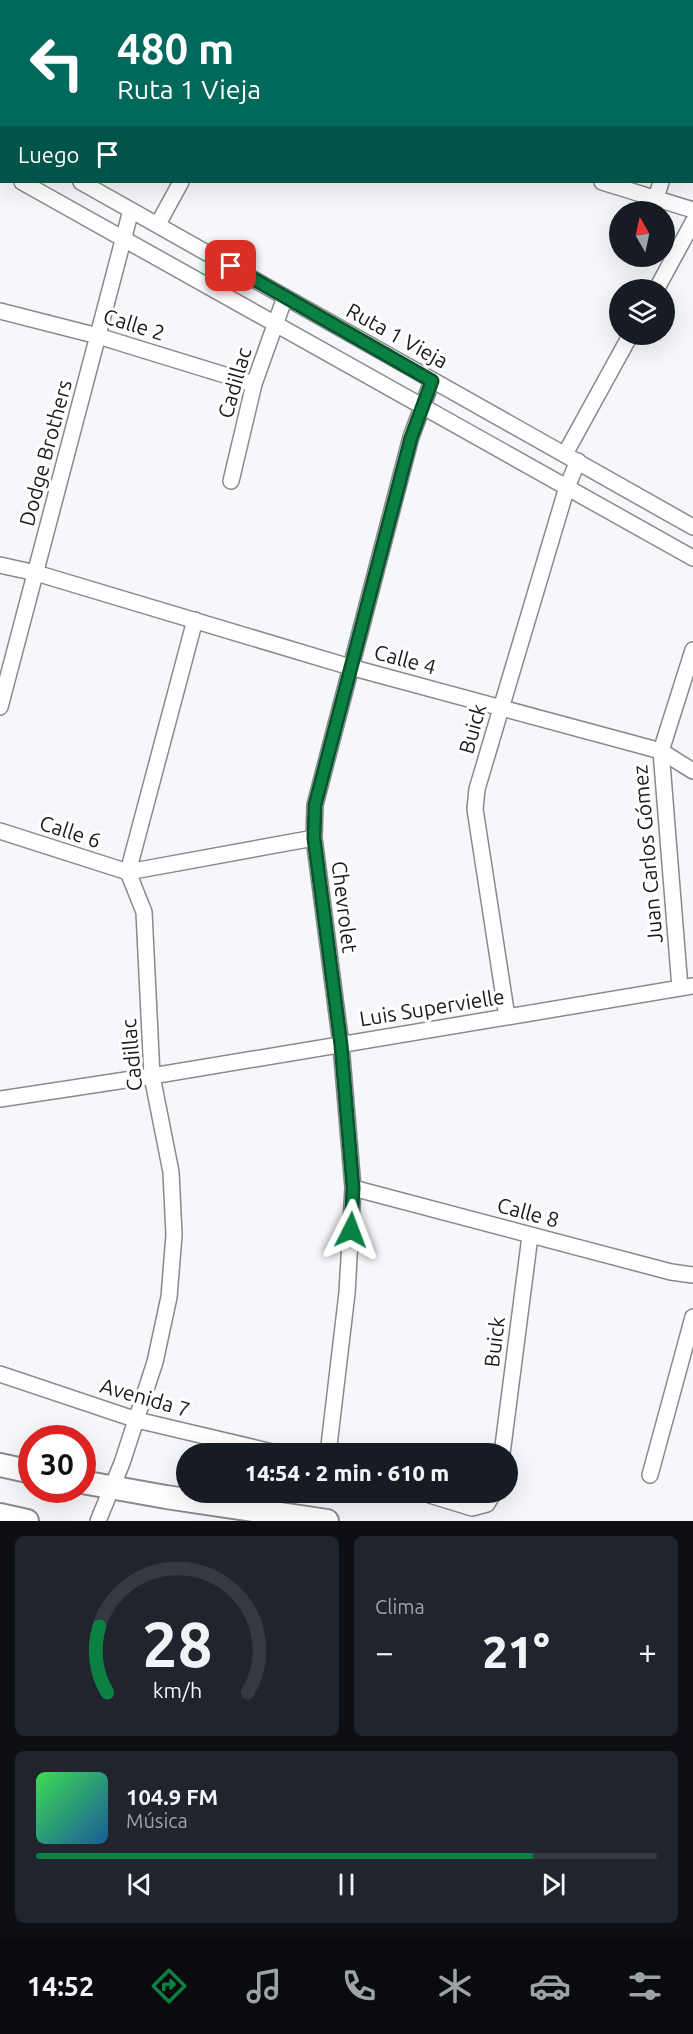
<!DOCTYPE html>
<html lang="es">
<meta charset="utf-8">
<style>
body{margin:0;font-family:Ubuntu,sans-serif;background:#20242c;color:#f1f3f6;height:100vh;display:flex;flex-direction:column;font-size:22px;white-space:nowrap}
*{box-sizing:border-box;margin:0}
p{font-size:20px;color:#9ea1a6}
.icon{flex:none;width:33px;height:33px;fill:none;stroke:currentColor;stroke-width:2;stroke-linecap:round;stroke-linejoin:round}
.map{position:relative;height:1521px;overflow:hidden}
.details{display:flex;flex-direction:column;gap:15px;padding:15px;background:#0d0f14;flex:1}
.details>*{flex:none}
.top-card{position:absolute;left:0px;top:0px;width:693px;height:183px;box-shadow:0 6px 24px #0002;background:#00695c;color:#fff;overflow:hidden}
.needle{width:39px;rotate:351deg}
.controls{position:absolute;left:609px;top:201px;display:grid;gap:12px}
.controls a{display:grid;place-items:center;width:66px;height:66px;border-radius:50%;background:#171b24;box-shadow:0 6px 24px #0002;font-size:30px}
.speed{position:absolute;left:18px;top:1425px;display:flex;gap:12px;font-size:30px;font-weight:700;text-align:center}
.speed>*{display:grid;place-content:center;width:78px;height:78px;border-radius:50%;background:#171b24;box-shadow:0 6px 24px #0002;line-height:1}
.speed .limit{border:9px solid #d22;background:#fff;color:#111}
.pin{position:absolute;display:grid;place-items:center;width:51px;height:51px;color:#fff;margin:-26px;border-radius:12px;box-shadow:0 3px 9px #0006}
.me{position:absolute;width:66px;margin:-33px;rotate:3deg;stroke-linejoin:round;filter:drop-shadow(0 0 4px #0008)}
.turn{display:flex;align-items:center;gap:21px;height:126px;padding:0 18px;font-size:27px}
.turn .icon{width:78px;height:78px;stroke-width:2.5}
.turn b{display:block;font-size:42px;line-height:51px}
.then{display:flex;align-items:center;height:57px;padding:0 18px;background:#0003;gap:12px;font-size:22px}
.big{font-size:45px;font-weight:800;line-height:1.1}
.details .tile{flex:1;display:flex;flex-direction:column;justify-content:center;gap:9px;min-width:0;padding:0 21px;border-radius:9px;background:#20242c}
.details .dial{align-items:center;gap:0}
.dial svg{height:156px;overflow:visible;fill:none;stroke:#363941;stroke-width:7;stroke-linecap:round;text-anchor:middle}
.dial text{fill:#f1f3f6;stroke:none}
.song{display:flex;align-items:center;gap:18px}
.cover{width:72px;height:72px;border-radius:9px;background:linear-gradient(135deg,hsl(130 70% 55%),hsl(210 70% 35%))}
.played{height:6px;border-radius:3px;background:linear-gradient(90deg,#0b8043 80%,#363941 80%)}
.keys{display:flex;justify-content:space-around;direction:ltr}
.heat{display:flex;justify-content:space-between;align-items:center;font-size:33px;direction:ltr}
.details .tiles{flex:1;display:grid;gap:15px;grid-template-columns:1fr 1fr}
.tile:last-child{grid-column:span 2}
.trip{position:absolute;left:176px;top:1443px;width:342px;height:60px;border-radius:30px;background:#171b24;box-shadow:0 6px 24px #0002;font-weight:800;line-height:60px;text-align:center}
.tabs{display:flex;height:96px;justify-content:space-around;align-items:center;background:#090b0e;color:#9ea1a6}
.tabs .icon{width:42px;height:42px}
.tabs .on{color:#0b8043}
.tabs b{font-size:27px;color:#f1f3f6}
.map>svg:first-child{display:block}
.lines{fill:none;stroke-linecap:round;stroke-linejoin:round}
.minor-casing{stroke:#888a8d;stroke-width:18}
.highway-casing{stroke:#888a8d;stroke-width:26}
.minor{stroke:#fff;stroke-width:15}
.highway{stroke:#fff;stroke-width:22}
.route-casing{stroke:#07532c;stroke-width:15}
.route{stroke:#0b8043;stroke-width:10}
.labels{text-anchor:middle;stroke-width:6;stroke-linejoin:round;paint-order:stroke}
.street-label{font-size:21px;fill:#191a1b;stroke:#fff}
</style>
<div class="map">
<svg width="693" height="1521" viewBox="0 0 693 1521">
<rect width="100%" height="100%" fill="#f5f7fa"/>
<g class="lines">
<defs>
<path id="minor" d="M14 0 18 2
M260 2V0
M692 72 693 66
M0 136 2 137
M0 169 2 170
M22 182 693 558
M81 182 693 527
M602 182 693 210
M656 198 661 182
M158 224 181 182
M656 290 693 222
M0 311 98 336 254 384
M565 454 631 334
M231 481 254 384 285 297
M0 565 36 573 350 667 661 751 693 771
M0 707 131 210
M0 831 128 872 314 838
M680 988 661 751 693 650
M507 1017 475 809 477 789 567 487 578 461
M0 1099 152 1076 693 986
M353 1188 671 1272 693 1275
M0 1374 137 1420 281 1454
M328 1454 347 1293 353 1188 341 1045 314 838 315 805 411 437 432 381
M502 1454 530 1236
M650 1475 693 1317
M420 1492 472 1508 487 1504 494 1492
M98 1521 122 1463 155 1362 169 1297 174 1235 171 1172 152 1076 144 912 128 872 195 620"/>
<path id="highway" d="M0 1465 32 1472
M82 1482 166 1497 327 1521
M0 1515 27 1521"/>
</defs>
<!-- minor casing -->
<use href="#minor" class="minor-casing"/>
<!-- highway casing -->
<use href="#highway" class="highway-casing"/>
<!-- minor -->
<use href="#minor" class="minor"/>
<!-- highway -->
<use href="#highway" class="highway"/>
</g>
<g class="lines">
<defs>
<path id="route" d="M231 266 432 381 411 438 315 805 314 838 341 1045 353 1188 351 1230"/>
</defs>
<!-- route casing -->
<use href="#route" class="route-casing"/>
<!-- route -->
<use href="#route" class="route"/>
</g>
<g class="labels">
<!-- street labels -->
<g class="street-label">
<text transform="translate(134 325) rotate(17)" y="7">Calle 2</text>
<text transform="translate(397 336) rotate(29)" y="7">Ruta 1 Vieja</text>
<text transform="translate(235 383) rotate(-74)" y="7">Cadillac</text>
<text transform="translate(46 453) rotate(-75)" y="7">Dodge Brothers</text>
<text transform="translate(405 660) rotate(15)" y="7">Calle 4</text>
<text transform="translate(473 729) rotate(-74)" y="7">Buick</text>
<text transform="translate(70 832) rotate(18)" y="7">Calle 6</text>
<text transform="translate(648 854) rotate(-95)" y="7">Juan Carlos Gómez</text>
<text transform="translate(344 907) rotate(83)" y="7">Chevrolet</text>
<text transform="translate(432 1008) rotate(-9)" y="7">Luis Supervielle</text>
<text transform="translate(132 1055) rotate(-95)" y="7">Cadillac</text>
<text transform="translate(528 1213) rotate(15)" y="7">Calle 8</text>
<text transform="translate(495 1342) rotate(-83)" y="7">Buick</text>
<text transform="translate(145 1398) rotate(16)" y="7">Avenida 7</text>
</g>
</g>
</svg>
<div class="controls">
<a><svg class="needle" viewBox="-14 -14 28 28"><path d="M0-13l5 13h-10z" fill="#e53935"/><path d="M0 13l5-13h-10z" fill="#9ea1a6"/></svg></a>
<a><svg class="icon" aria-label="layers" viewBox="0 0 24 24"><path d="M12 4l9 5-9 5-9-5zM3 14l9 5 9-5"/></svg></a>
</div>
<div class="speed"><div class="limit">30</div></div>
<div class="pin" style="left:231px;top:266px;background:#d93025"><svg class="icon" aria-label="arrive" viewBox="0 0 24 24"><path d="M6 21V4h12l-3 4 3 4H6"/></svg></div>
<svg class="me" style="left:351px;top:1230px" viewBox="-20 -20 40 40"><path d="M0-17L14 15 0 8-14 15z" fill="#0b8043" stroke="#fff" stroke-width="4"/></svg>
<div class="trip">14:54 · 2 min · 610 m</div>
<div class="top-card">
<div class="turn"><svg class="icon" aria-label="left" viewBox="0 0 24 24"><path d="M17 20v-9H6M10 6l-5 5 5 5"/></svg><div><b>480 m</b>Ruta 1 Vieja</div></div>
<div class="then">Luego<svg class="icon" aria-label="arrive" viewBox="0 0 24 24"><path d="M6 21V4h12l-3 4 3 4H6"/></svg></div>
</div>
</div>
<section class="details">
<div class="tiles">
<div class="tile dial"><svg viewBox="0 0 100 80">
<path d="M14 69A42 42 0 1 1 86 69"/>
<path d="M14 69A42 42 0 0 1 10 35" stroke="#0b8043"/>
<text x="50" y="56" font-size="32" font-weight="700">28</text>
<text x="50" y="72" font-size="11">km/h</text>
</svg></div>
<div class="tile"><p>Clima</p>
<div class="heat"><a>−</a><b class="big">21°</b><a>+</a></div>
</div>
<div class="tile">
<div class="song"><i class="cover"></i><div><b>104.9 FM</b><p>Música</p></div></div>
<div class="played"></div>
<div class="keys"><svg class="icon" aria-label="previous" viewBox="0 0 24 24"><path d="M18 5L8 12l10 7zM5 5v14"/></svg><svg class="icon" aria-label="pause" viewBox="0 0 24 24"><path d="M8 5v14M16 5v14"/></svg><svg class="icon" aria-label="next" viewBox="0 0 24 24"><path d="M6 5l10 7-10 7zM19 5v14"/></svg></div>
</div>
</div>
</section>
<nav class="tabs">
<b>14:52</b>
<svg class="icon on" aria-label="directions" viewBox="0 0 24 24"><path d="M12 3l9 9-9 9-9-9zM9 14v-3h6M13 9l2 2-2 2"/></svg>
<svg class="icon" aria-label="music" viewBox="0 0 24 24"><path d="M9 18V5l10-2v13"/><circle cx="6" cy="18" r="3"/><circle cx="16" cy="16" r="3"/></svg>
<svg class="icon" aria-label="phone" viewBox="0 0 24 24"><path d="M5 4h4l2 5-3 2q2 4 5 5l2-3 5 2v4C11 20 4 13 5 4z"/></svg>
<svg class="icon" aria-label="climate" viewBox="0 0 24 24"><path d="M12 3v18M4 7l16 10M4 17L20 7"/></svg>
<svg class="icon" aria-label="car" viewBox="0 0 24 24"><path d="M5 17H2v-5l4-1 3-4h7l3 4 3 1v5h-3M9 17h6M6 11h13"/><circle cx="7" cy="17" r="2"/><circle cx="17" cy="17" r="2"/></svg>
<svg class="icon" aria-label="filters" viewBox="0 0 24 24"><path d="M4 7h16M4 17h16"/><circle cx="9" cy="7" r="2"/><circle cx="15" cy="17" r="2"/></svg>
</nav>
